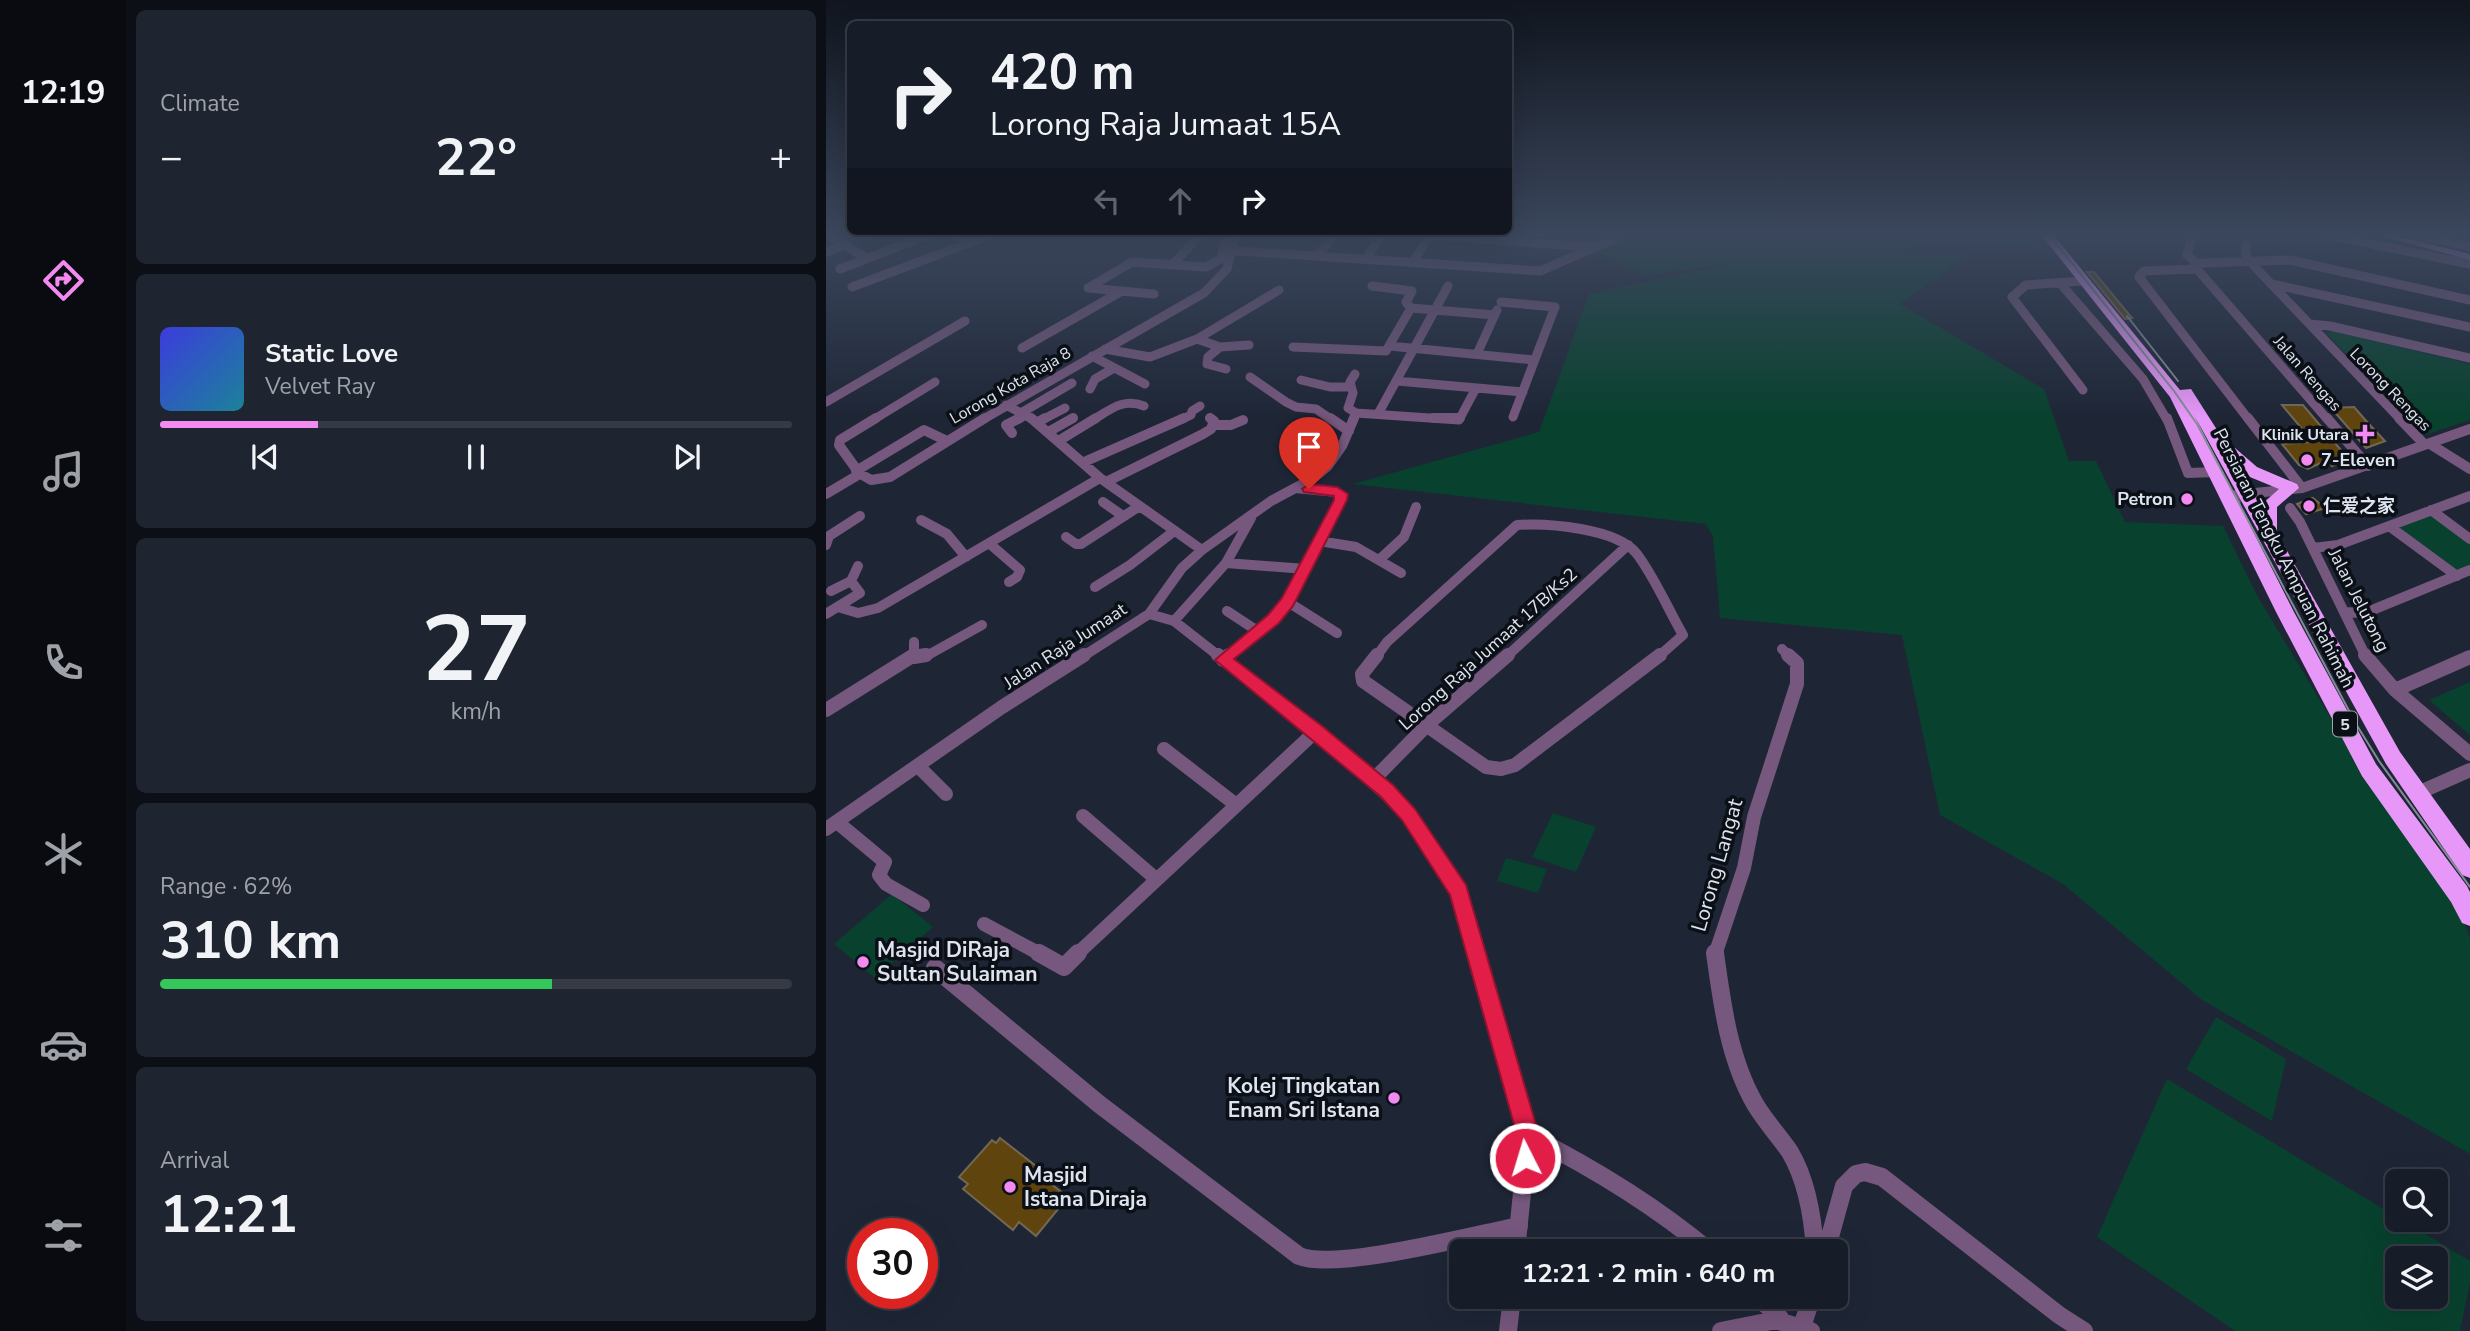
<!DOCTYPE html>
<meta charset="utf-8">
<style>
body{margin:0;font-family:"Nunito Sans","Noto Sans SC",sans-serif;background:#1f2530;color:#f1f3f6;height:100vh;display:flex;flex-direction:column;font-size:26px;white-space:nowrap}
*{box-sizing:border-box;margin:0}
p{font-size:23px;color:#9ea1a8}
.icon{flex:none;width:38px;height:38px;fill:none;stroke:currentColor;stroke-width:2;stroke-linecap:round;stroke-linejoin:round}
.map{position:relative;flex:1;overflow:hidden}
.sheet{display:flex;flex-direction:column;gap:10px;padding:10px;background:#0c0f16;width:700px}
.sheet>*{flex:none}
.top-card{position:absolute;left:21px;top:21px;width:665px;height:214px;border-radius:10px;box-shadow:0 7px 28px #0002,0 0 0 2px #353a45;background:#161c28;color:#f1f3f6;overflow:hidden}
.tools{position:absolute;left:1559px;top:1169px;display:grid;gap:14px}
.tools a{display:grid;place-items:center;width:63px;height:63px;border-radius:10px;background:#161c28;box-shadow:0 7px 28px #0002,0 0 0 2px #353a45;font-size:35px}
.speed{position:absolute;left:21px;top:1218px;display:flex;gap:14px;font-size:35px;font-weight:700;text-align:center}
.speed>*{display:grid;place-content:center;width:91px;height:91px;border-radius:50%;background:#161c28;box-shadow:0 7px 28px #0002,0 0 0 2px #353a45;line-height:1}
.speed .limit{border:10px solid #d22;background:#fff;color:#111}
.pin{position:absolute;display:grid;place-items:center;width:60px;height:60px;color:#fff;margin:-72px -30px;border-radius:50% 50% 50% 0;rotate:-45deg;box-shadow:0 0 7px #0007}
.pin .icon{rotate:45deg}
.me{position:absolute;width:77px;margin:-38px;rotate:355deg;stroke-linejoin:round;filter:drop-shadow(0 0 5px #0008)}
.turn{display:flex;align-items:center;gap:24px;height:147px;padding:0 28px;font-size:32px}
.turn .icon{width:91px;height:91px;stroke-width:2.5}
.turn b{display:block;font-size:49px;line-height:60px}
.lanes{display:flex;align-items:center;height:66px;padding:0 28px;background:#0003;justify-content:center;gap:35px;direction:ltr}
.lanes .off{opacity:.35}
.big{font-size:52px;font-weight:700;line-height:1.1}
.sheet .tile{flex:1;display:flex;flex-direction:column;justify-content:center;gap:10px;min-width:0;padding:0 24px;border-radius:10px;background:#1f2530}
.sheet .dial{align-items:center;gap:0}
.dial b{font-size:91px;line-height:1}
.song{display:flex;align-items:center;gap:21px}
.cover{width:84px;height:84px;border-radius:10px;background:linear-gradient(135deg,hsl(240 70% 55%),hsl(190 70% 35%))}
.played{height:7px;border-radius:4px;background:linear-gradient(90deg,#f38af1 25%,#353a45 25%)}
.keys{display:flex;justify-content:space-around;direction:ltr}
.heat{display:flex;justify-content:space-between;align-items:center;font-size:38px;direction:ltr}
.charge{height:10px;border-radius:5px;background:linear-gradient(90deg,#34c759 62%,#353a45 0)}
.trip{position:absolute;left:623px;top:1239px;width:399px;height:70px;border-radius:10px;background:#161c28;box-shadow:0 7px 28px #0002,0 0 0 2px #353a45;font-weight:700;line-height:70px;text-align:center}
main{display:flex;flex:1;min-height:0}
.tab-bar{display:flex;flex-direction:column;width:126px;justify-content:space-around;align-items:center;background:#090b10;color:#9ea1a8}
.tab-bar .icon{width:49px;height:49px}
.tab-bar .selected{color:#f38af1}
.tab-bar b{font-size:32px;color:#f1f3f6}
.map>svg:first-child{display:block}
.green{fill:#08412e;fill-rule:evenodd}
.building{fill:#5f440e;stroke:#746855;stroke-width:2}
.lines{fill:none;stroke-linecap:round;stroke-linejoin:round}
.minor-far3{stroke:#76577d;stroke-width:9}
.minor-far2{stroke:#76577d;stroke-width:10}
.minor-far1{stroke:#76577d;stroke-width:14}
.minor{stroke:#76577d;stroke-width:18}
.major{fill:#c785d5;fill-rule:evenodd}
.highway{fill:#e697f8;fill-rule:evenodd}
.tram{stroke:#838a97;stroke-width:2}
.route{fill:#e11d48;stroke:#92132f;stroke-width:2}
.poi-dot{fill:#f38af1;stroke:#0b0f16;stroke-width:2.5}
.labels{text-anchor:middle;stroke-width:7;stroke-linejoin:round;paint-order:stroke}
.far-street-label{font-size:16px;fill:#dee4ef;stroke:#0b0f16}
.far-poi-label{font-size:16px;font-weight:bold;fill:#dee4ef;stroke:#0b0f16;text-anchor:end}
.shield{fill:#0b0f16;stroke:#9fa4ae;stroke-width:2}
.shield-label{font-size:16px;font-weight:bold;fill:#dee4ef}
.poi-label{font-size:18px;font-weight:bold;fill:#dee4ef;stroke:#0b0f16;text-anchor:start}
.street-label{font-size:18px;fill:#dee4ef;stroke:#0b0f16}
.near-street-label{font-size:21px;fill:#dee4ef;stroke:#0b0f16}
.near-poi-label{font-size:21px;font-weight:bold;fill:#dee4ef;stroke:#0b0f16;text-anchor:start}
</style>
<main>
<nav class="tab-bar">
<b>12:19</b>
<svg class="icon selected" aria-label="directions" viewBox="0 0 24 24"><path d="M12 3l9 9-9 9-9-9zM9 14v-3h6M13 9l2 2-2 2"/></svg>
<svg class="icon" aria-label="music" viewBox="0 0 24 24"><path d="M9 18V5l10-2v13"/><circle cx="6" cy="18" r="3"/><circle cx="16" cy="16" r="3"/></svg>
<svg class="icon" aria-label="phone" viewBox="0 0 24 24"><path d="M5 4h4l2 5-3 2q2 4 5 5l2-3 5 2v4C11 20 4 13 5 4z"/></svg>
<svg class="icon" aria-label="climate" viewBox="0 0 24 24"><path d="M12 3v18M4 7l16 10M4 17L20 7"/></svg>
<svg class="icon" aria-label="car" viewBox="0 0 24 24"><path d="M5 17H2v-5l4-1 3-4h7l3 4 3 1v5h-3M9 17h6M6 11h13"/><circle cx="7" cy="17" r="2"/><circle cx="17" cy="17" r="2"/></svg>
<svg class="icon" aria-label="filters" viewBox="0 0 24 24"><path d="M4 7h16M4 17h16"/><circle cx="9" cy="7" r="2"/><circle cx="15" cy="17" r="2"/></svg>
</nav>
<section class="sheet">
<div class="tile"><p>Climate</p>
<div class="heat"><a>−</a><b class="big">22°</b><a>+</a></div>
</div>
<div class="tile">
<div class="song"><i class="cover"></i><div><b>Static Love</b><p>Velvet Ray</p></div></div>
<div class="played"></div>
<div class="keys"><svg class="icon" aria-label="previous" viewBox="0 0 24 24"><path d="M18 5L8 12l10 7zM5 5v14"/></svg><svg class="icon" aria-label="pause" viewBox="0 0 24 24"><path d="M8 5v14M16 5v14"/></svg><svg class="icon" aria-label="next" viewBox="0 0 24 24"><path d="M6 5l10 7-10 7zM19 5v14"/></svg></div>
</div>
<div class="tile dial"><b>27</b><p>km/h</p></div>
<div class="tile"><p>Range · 62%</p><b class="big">310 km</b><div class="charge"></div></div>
<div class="tile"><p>Arrival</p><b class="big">12:21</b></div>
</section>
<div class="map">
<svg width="1644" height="1331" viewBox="0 0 1644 1331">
<rect width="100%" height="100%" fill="#1e2636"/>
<!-- green -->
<path class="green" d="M803 232H1099C1091 250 1078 250 1061 253L1142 255 1074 304 1218 389 1243 461H1270L1299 522 1397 526 1432 597 1530 761 1634 912 1644 938V1154L1376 1000 1237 884 1114 815 1076 635 894 618 887 537 880 524 527 484 713 432 763 294 914 262 817 276 770 252 800 239Z
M1158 232H1207L1217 247 1164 246Z
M1506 331 1644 364V420L1599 435 1500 333Z
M1604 514 1644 542V566L1631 571 1571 527Z
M1644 682V735L1603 700Z
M727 813 770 827 750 872 706 857Z
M680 858 721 869 712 893 671 881Z
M66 894 107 927 49 978 8 944Z
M1390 1017 1460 1059 1446 1121 1360 1069Z
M1341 1079 1571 1217 1572 1220H1576L1644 1261V1282L1634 1331H1409L1271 1237ZM1572 1258H1610V1297H1572Z"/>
<!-- building -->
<path class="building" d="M1261 272H1268L1306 318 1299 319Z
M1456 405H1477L1520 456V461L1506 466 1501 460 1482 469 1473 465 1456 444 1487 442Z
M1528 407 1542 423 1559 441 1540 448 1505 408Z
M1487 498 1499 508 1480 514 1471 504Z
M174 1138 228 1180 225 1184 242 1197 210 1236 193 1222 187 1230 137 1189 142 1184 133 1177 166 1140 170 1143Z"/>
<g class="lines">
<!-- minor-far3 -->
<path class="minor-far3" d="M125 232 144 242
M1487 232 1644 264
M1581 232 1644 247
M0 233 40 258
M1367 233 1361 255 1371 264
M603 235 767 247
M1420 245V256L1429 267 1575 420
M398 250 714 271 793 237 795 232
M0 252 18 245
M492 255 511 232
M540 259 557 232
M587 262 606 232
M347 264 377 232
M14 269 110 232
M1371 269 1318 271 1313 277 1423 420
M1371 269V264L1377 263 1464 260 1644 300
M1371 269 1502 420
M1234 283 1317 379 1341 420
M1446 284 1644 327
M546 286 586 291 580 302 585 308 669 315
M26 287 172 232
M262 288 306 262 380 267 395 259 399 242
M262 288 328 294
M675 302 729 307 687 417
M1484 324 1504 326 1644 358
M371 339 453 290
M564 346 708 360
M394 347 423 345
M467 347 560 351 585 308
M196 348 296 291
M279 349 324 357 371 339 394 347 382 357 381 364 400 369
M651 354 671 310
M266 356 319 384
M529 374 524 382 527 393 522 408 530 413
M424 377 460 402 470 407 490 409 506 420
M475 380 504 387H525
M571 381 697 392
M264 389 269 379 288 368
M1257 390 1186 297 1200 285 1259 281
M0 402 139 321
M180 405 208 420
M195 413 246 383
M530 413 633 420
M552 414 622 286
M384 418 387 420
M47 420 109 382
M156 420 378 293 401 269 410 232
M190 420 198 416
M216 420 239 408
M244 420 247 418
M267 420C285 409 297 398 318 406
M354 420 365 415 366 411 374 406
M527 420 530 413
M633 420 650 388"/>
<!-- minor-far2 -->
<path class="minor-far2" d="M50 418 14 440 13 445 33 473 45 480 64 477 159 418
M205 418 274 478 376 550
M504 418 523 431
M607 418H634
M1341 418 1362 473 1390 472
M1422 418 1476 488
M1501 418 1542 466
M1573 418 1599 445
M212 422 219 418
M387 425H405L417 420
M224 431 247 418
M186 433 180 425 194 418
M234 440 270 418
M1604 444 1644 469
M258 462 358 418
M30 471 98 430 121 441
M280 482 377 434 385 429 388 421 384 418
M0 494 32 475
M277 502 297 516
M1464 508 1474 522 1540 657
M1605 510 1644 539
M1409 511 1410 495 1476 488 1644 429
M95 520 121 534 140 557
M1563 526 1631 576
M240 537 250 544H255L312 507
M493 541 530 547 575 573
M164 544 194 570 191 577 183 582
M0 545 3 536 34 516
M1487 548 1512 545 1644 496
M553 560 578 537 590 507
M400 563 479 569
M25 581 32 566
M269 587 304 565 347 532
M462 602 511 633
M12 607 32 613 52 608 274 478
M401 611 433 632
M1518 612 1539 613 1644 570
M0 614 34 593 25 581 5 591
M323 614 348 621 394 657
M348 621 400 563 425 518
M88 642V657
M956 649 964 657
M90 657 104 654 156 625
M256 657 323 614 356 568 376 550 445 501 486 479 502 466 516 446 528 418
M401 657 448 619 462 602 515 497 511 492 469 488
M550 657 561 642 691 525C721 523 791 528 811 554 829 578 842 609 857 635L832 657
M680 657 802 545"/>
<!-- minor-far1 -->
<path class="minor-far1" d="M392 655 490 731 583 814 633 892 651 955
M551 655 536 674 537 681 660 767 675 769 689 765 834 655
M1539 655 1569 690 1644 754
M88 657 100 655
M397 660 403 655
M1569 690 1644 657
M0 710 88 655
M338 749 409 804
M92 766 120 794
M548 779 601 725 682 655
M1601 789 1644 770
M257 816 330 879
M11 822 59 862 53 875 60 884 97 905
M0 829 176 707 258 655
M158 924 216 955
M250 955 490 731
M889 955 918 868 928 817 971 684V663L962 655"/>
<!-- minor -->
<path class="minor" d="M213 953 238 967 252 953
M650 953 702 1135 690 1251
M889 953C896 1004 903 1059 929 1104 939 1121 953 1136 964 1152 981 1181 987 1218 989 1251
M109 968 273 1104 473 1256C509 1271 648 1235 693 1226
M702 1135C767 1168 827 1204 883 1251
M1000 1251 1018 1186 1030 1174 1039 1172 1056 1177 1233 1315 1258 1331
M932 1297 954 1318
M976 1326 986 1297
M682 1331 686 1297
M895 1331 950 1320 985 1331"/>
<!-- major -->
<path class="major" d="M1541 232H1556L1644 254V260Z"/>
<!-- highway -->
<path class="highway" d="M1213 232H1225L1354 390 1365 389 1402 447 1409 448 1431 467 1471 484 1473 488 1451 507V533L1574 752 1644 849V878L1636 875 1560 764 1368 415 1468 612 1550 764 1641 886 1644 892V926L1636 923 1625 902 1536 776 1450 612 1344 397ZM1416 472 1419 475 1453 489 1435 505Z"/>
<!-- tram -->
<path class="tram" d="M1221 232 1348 391 1371 424 1530 724 1553 761 1644 887
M1301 316 1352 381"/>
</g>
<!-- sky -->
<linearGradient id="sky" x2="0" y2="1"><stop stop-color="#10151e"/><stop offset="0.56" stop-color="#3b475d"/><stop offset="1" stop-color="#3b475d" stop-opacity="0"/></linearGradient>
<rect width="1644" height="418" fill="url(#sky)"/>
<!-- route -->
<path class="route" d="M483 484 511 487 522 494 521 500 467 606 453 623 408 659 496 726 567 785 589 809 640 885 713 1135 708 1166 699 1169 691 1166 688 1158 691 1135 624 895 576 820 554 796 389 660 442 615 456 598 508 500V496L478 492 476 489Z"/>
<!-- markers -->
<g class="poi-dot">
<path d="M1535.5 423.5h7v7h7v7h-7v7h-7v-7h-7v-7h7z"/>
<circle cx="1481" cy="460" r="7"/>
<circle cx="1361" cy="499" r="7"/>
<circle cx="1483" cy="506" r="7"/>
<circle cx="37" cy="962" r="7"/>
<circle cx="568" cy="1098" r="7"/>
<circle cx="184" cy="1187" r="7"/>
</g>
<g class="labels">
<!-- far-street labels -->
<g class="far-street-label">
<text transform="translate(1482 373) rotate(49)" y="6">Jalan Rengas</text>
<text transform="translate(184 385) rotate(-30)" y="6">Lorong Kota Raja 8</text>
<text transform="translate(1565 389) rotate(46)" y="6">Lorong Rengas</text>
</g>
<!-- far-poi labels -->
<g class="far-poi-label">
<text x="1523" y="440">Klinik Utara</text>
</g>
<!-- shield labels -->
<rect class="shield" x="1507" y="711.5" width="24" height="25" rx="5"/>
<g class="shield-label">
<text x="1519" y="730">5</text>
</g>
<!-- poi labels -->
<g class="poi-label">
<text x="1495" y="466">7-Eleven</text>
<text x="1347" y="505" text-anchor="end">Petron</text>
<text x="1497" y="512">仁爱之家</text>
</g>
<!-- street labels -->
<g class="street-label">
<text transform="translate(1458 558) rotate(63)" y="6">Persiaran Tengku Ampuan Rahimah</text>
<text transform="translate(1533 600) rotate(63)" y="6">Jalan Jelutong</text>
<text transform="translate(239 646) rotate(-33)" y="6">Jalan Raja Jumaat</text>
<text transform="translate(662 649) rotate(-42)" y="6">Lorong Raja Jumaat 17B/Ks2</text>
</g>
<!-- near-street labels -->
<g class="near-street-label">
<text transform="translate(891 865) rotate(-74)" y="7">Lorong Langat</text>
</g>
<!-- near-poi labels -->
<g class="near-poi-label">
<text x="51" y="957">Masjid DiRaja<tspan x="51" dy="24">Sultan Sulaiman</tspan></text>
<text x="554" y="1093" text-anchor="end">Kolej Tingkatan<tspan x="554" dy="24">Enam Sri Istana</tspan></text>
<text x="198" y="1182">Masjid<tspan x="198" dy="24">Istana Diraja</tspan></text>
</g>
</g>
</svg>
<div class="tools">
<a><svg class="icon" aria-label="search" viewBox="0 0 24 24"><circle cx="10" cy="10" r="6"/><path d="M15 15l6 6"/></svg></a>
<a><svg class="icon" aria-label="layers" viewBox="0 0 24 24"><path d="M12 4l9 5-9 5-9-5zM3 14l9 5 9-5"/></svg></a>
</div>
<div class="speed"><div class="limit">30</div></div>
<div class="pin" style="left:483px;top:489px;background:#d93025"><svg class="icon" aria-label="arrive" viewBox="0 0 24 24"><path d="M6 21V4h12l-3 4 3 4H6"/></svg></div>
<svg class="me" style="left:699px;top:1158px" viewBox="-20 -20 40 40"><circle r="17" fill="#e11d48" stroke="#fff" stroke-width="3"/><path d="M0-11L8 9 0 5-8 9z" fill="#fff"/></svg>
<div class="trip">12:21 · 2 min · 640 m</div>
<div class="top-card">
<div class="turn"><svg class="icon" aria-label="right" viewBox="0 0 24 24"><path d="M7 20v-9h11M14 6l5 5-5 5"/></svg><div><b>420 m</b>Lorong Raja Jumaat 15A</div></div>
<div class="lanes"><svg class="icon off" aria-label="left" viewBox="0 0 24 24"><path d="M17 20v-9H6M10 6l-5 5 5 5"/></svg><svg class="icon off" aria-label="ahead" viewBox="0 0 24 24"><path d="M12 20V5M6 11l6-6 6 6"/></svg><svg class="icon" aria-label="right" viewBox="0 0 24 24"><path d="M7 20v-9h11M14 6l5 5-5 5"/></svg></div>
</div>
</div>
</main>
